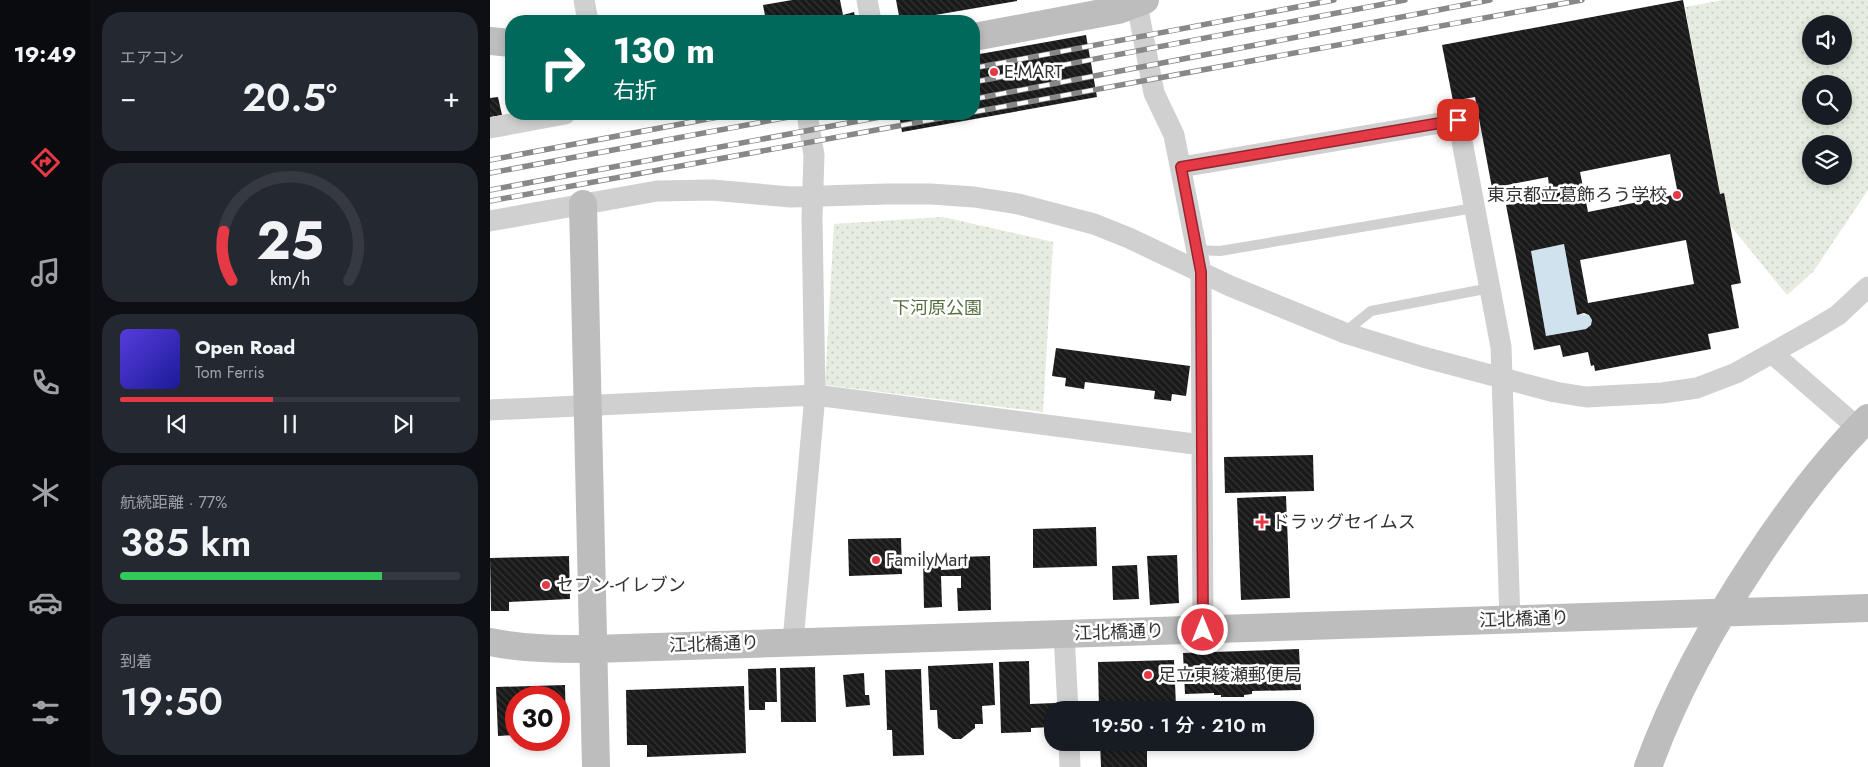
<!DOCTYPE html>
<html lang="ja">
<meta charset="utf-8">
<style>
body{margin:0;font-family:Jost,"Noto Sans JP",sans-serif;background:#242831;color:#f1f3f6;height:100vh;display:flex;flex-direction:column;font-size:19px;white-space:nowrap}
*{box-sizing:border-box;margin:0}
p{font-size:16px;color:#9ea1a6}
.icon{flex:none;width:28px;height:28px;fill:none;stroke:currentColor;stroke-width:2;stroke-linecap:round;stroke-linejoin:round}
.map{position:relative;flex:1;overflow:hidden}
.sheet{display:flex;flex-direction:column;gap:12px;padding:12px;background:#0d0f14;width:400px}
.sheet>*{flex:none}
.top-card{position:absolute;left:15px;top:15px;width:475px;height:105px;border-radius:20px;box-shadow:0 2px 8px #0003;background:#00695c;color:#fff;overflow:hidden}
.fabs{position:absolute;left:1312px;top:15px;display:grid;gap:10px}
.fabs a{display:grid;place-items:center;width:50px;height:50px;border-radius:50%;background:#171b24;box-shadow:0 2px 8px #0003;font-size:25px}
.speed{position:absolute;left:15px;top:686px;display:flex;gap:10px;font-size:25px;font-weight:700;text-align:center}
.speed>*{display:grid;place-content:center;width:65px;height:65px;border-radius:50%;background:#171b24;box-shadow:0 2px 8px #0003;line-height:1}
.speed .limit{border:8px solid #d22;background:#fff;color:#111}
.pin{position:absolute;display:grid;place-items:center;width:42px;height:42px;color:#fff;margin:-21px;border-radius:10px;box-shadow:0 2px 8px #0006}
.me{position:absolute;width:55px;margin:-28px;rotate:0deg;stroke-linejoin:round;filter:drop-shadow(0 0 4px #0008)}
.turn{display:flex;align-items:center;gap:18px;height:105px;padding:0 25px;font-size:22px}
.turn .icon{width:65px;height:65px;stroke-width:2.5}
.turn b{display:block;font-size:35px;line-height:42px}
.big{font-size:38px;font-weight:600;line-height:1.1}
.sheet .widget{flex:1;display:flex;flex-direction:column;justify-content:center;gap:8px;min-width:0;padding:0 18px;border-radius:20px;background:#242831}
.sheet .dial{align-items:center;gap:0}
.dial svg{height:130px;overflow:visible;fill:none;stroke:#363941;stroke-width:7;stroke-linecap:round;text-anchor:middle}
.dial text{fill:#f1f3f6;stroke:none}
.song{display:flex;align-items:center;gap:15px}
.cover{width:60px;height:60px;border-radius:8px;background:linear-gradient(135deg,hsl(250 70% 55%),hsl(240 70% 35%))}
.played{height:5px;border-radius:2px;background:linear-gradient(90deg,#e63946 45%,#363941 45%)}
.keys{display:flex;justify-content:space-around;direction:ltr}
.heat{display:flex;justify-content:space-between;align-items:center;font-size:28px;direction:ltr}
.charge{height:8px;border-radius:4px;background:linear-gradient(90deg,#34c759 77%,#363941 0)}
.trip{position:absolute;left:554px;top:701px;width:270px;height:50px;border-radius:20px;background:#171b24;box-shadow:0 2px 8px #0003;font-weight:600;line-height:50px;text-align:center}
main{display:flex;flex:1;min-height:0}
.tab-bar{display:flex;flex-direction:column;width:90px;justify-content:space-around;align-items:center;background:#090b0e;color:#9ea1a6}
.tab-bar .icon{width:35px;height:35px}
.tab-bar .current{color:#e63946}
.tab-bar b{font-size:22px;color:#f1f3f6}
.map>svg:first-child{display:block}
.park{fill:url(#park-dots);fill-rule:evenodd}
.water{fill:#cfe2ee}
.building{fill:url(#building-back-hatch);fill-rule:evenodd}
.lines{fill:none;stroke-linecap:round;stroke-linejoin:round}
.lane{stroke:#d0d0d0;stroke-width:10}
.street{stroke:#d0d0d0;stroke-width:21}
.secondary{stroke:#bdbdbd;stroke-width:28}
.rail-casing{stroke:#888;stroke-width:5.5}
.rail{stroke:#fff;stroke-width:4;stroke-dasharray:11;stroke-linecap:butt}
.route-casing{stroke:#96252e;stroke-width:12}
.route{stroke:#e63946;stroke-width:9}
.poi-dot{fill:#e63946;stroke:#fff;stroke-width:2}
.labels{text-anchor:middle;stroke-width:5;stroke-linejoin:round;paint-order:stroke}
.poi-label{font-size:18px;fill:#333;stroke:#fff;text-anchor:start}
.park-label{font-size:18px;fill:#56703f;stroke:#fff}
.street-label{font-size:18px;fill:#333;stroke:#fff}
</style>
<main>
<nav class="tab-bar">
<b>19:49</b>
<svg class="icon current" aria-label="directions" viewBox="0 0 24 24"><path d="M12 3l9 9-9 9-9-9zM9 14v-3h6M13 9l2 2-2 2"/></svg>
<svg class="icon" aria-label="music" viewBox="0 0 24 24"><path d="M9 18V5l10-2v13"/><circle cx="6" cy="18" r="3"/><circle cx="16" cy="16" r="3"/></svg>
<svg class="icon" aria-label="phone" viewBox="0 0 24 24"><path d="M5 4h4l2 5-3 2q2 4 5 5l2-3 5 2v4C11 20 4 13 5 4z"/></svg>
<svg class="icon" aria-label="climate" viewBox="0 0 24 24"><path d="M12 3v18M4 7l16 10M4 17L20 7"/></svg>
<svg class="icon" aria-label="car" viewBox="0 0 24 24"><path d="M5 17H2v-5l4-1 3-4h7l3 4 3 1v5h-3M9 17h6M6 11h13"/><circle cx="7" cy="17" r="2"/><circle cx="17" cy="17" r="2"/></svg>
<svg class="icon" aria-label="filters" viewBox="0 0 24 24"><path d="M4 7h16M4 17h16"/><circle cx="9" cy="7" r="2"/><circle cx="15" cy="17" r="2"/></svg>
</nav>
<section class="sheet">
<div class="widget"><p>エアコン</p>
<div class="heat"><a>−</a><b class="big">20.5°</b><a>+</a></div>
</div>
<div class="widget dial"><svg viewBox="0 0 100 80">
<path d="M14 69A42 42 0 1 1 86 69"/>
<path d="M14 69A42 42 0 0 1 9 39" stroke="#e63946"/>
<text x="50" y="56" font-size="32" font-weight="700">25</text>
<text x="50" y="72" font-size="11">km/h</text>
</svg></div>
<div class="widget">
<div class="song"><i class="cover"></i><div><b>Open Road</b><p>Tom Ferris</p></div></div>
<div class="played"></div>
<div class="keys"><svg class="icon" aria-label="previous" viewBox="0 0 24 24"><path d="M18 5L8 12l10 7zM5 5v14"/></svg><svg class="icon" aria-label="pause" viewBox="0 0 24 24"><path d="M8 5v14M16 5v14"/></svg><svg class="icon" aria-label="next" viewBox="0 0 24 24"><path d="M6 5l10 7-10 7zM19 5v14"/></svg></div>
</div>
<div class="widget"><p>航続距離 · 77%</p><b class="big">385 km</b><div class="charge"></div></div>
<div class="widget"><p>到着</p><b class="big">19:50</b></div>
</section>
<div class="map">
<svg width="1378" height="767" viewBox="0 0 1378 767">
<defs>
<pattern id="park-dots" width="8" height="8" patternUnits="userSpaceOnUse" patternTransform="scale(1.25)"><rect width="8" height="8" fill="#e6ecdf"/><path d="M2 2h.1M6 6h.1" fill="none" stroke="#c6cbc0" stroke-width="1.8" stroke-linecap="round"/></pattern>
<pattern id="building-back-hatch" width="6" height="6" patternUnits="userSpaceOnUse" patternTransform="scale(1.25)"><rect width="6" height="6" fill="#1a1a1a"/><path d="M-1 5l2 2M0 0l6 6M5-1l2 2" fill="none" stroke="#333"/></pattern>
</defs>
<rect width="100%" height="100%" fill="#fff"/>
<!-- park -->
<path class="park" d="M1233 0H1378V190L1323 272 1297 295 1235 219 1195 7ZM1321 24H1354V56H1321ZM1321 84H1354V116H1321ZM1321 144H1354V176H1321Z
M453 217 563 242 553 412 335 385 344 224Z"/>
<!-- water -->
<path class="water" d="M1074 244 1087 314 1099 315 1102 320 1101 325 1096 329 1056 336 1041 251Z"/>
<!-- building -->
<path class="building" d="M302 0H350L353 15 364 12 366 21H276L273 5Z
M406 0H527V1L410 21Z
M1193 0 1230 194 1234 193 1251 283 1241 285 1249 328 1218 334 1221 349 1105 371 1104 365 1101 366 1098 352 1073 357 1070 345 1044 350 1016 205 1045 200 1043 189 1059 186 1058 177 1002 188 985 97 963 101 952 45ZM1180 154 1188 194 1098 212 1090 172ZM1196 240 1204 284 1098 303 1090 260ZM1074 244 1087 315 1094 313 1099 315 1102 320 1101 325 1096 329 1056 336 1041 251Z
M596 35 607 97 412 132 409 114H484V55Z
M8 97 12 115 0 117V98Z
M566 348 700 366 696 396 682 394 681 401 664 399 665 391 595 382 594 389 575 386 576 378 562 376Z
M823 455 824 491 735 493 734 457Z
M796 496 800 598 751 600 747 498Z
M606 527 607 566 543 568V529Z
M411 538 412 574 359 576 358 539Z
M687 555 689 603 660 605 657 556Z
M79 556 80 599 19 602V611H1L0 558Z
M500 556 501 610 468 611 467 588H471V576H451L452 607 434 608 433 558 451 557V570L469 569V557Z
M647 565 649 599 623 600 622 566Z
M809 649 811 690 762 691V694L754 695V697H731V695H724V693L695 694 693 653Z
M684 660 686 706H670V710H609L608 662Z
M539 661 540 704 565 703V710H562V727L541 728V732L511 733 509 662Z
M503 663 505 705 492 706 493 724H485V728L471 739H463L448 728 447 710H440L438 666Z
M325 667 326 722H291L290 668Z
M286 668 287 702H275V710H259L258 669Z
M431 669 434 755 403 756 402 730H397L395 670Z
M374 673 375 695H379L380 705 356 707 353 675Z
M75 685 76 734H69V698H26V735L8 736 6 687Z
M254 686 256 753 157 757V745H137L136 690Z
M610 742H657V767H611Z"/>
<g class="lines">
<!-- lane -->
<path class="lane" d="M707 250 730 251 984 208
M855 332 881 311 1000 288"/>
<!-- street -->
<path class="street" d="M94 0 98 21
M377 0 381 21
M647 4 664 93 684 135 711 272 713 630
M0 128 75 114
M691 167 968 120 1011 347 1020 620
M0 221 167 191 222 190 300 197 397 194H441L484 197 528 204 604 224 639 238 740 286 855 333 933 357 1065 392 1096 397 1172 393 1207 388 1246 373 1323 330 1348 315 1378 287
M1283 354 1368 428
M0 410 325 395 712 445
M574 634 578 710
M303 641 325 395 322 218 324 155 317 114
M579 742 580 767"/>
<!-- secondary -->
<path class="secondary" d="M484 37 628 10 655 0
M0 41 21 43
M93 204 106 767
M0 642C34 649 69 649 104 649L1378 608
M1158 767C1185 692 1223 624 1267 558 1300 508 1336 460 1378 418"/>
<defs>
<path id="rail" d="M484 68 844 0
M484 82 915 0
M484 99 1000 0
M484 112 1092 0
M0 160 244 114
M0 173 315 114
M0 190 406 114
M0 201 473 114"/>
</defs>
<!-- rail casing -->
<use href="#rail" class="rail-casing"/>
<!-- rail -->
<use href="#rail" class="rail"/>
</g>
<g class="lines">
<defs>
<path id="route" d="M713 630 711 272 691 167 968 120"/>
</defs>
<!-- route casing -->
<use href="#route" class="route-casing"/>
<!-- route -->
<use href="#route" class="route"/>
</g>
<!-- markers -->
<g class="poi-dot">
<circle cx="504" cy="72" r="5"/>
<circle cx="1187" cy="195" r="5"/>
<path d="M769.5 514.5h5v5h5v5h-5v5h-5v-5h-5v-5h5z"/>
<circle cx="386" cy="560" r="5"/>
<circle cx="56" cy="585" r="5"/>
<circle cx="658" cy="675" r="5"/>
</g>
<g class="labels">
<!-- poi labels -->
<g class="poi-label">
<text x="514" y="78">E-MART</text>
<text x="1177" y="201" text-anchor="end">東京都立葛飾ろう学校</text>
<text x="782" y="528">ドラッグセイムス</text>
<text x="396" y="566">FamilyMart</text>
<text x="66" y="591">セブン-イレブン</text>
<text x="668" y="681">足立東綾瀬郵便局</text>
</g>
<!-- park labels -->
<g class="park-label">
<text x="447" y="314">下河原公園</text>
</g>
<!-- street labels -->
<g class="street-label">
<text transform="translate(1034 619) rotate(-2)" y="6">江北橋通り</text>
<text transform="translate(629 632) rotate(-2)" y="6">江北橋通り</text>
<text transform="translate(224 644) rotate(-2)" y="6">江北橋通り</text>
</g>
</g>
</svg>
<div class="fabs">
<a><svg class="icon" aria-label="sound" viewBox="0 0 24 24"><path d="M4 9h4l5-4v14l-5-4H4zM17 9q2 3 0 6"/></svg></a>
<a><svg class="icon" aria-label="search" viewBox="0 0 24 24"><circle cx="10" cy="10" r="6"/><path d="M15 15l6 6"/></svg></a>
<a><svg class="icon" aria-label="layers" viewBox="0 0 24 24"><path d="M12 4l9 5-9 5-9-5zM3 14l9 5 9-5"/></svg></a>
</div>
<div class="speed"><div class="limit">30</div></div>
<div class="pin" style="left:968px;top:120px;background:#d93025"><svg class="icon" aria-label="arrive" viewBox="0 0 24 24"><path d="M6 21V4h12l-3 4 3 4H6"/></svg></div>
<svg class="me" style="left:713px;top:630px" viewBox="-20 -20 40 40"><circle r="17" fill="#e63946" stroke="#fff" stroke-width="3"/><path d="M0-11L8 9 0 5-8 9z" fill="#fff"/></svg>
<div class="trip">19:50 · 1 分 · 210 m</div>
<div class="top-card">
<div class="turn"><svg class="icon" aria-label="right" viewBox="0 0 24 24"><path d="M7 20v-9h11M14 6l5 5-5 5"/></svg><div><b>130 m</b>右折</div></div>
</div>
</div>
</main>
